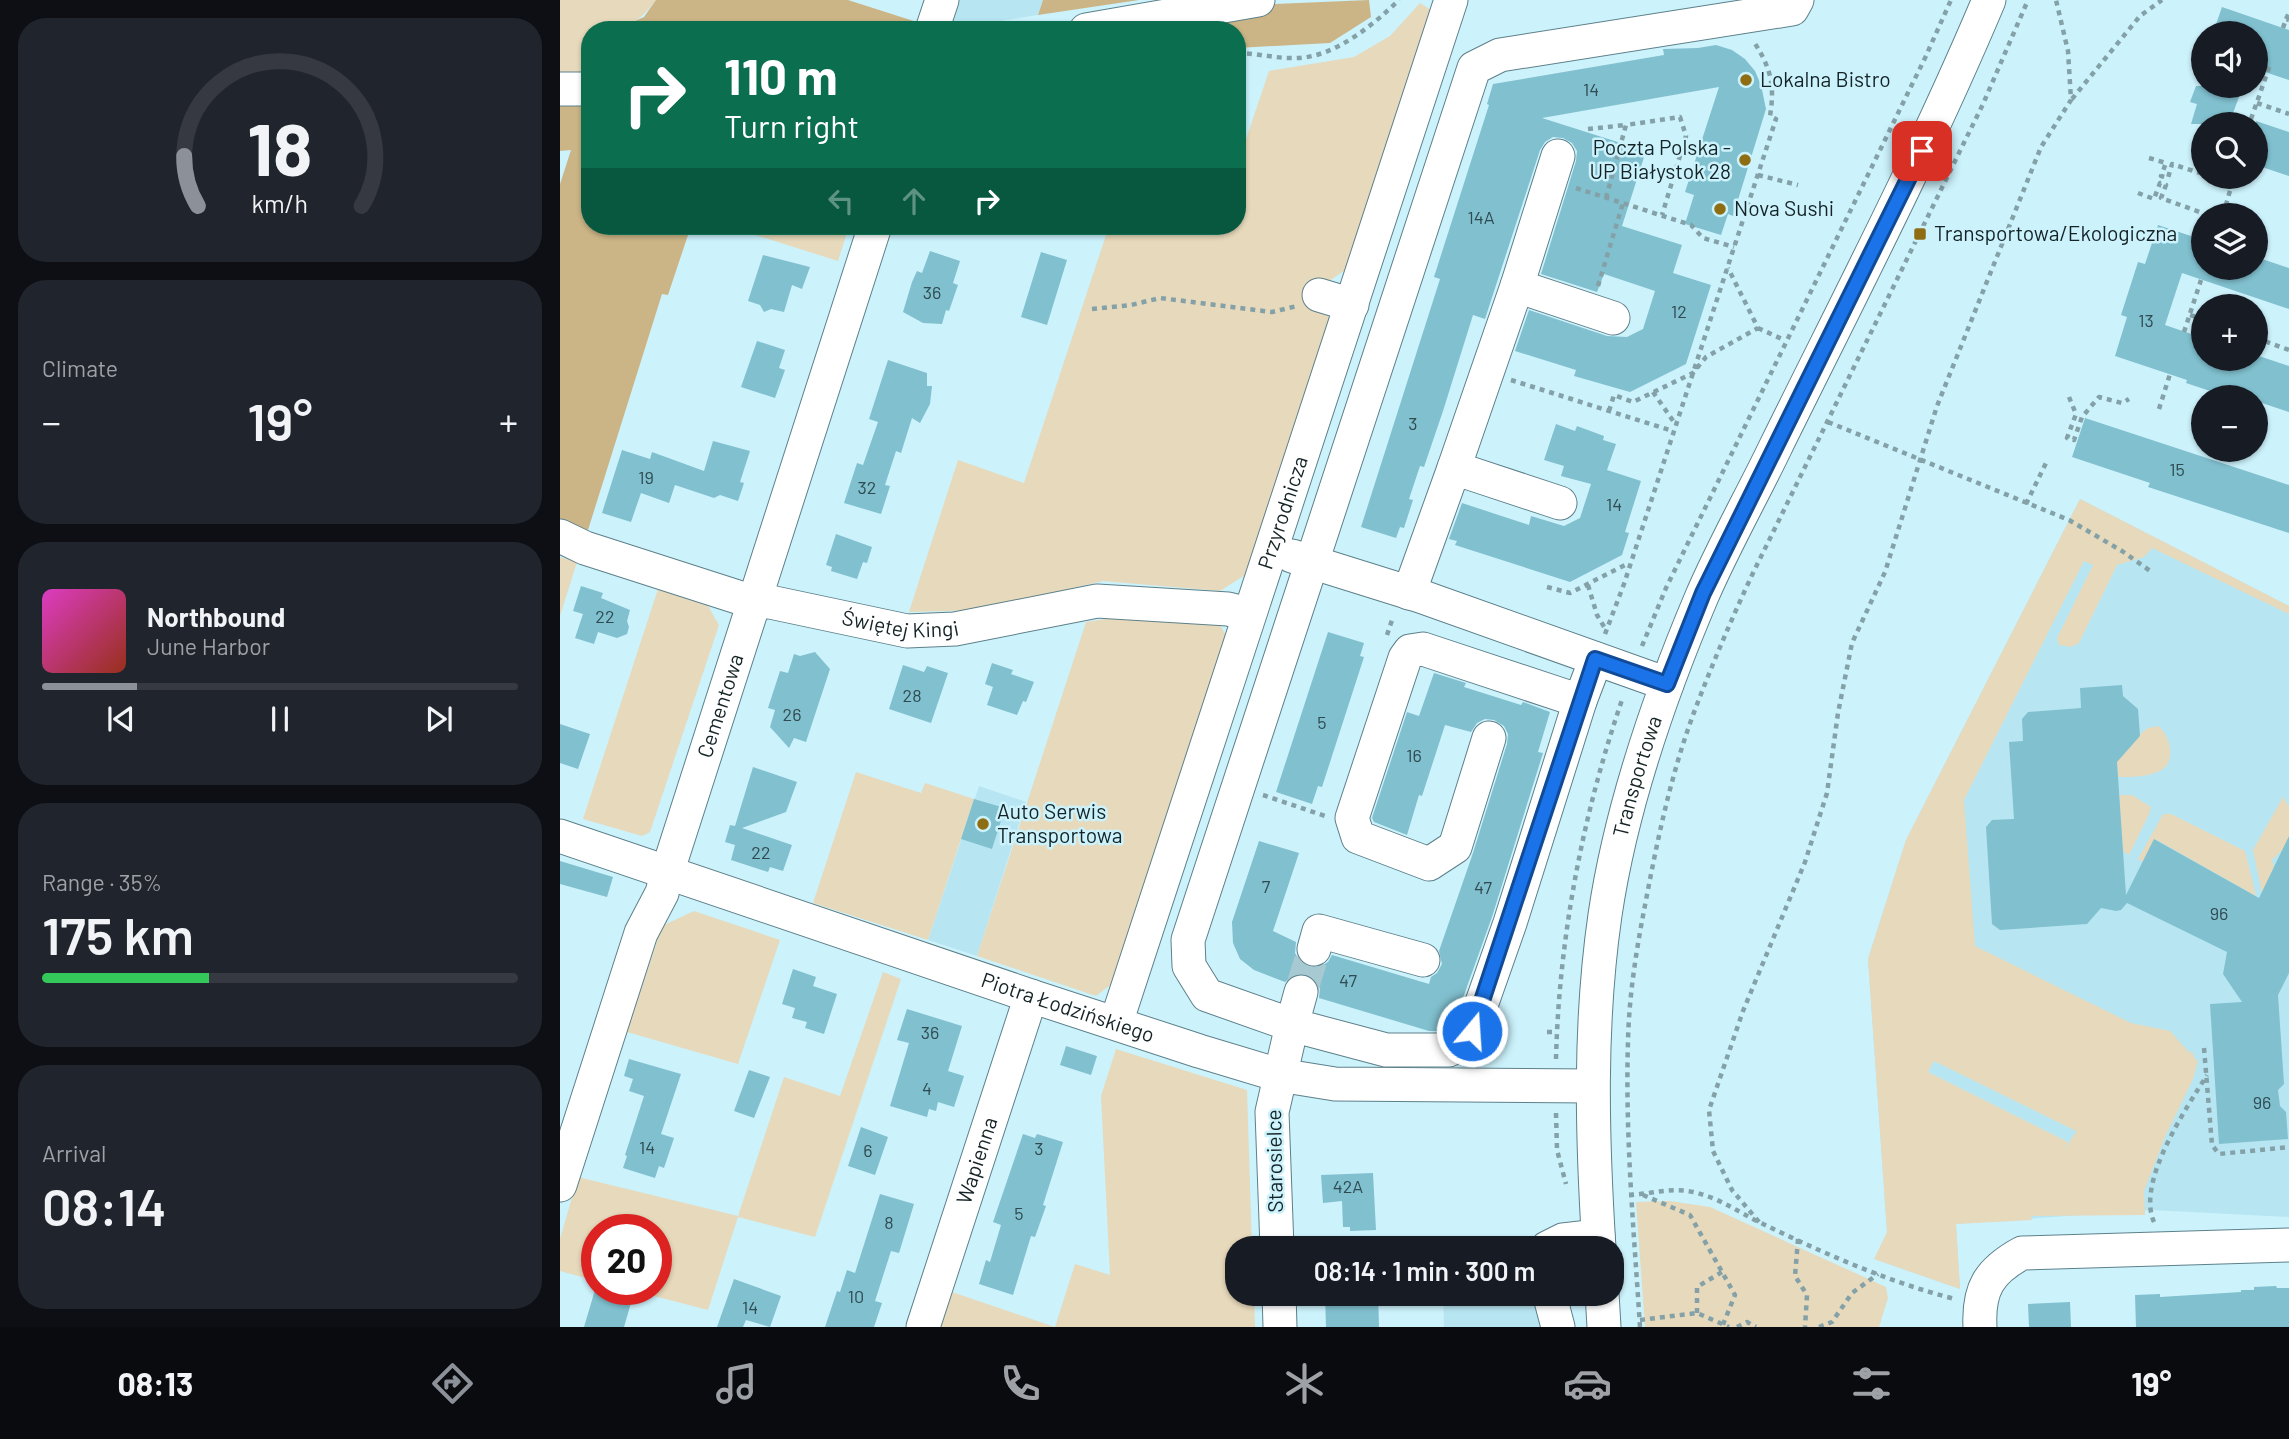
<!DOCTYPE html>
<meta charset="utf-8">
<style>
body{margin:0;font-family:Barlow,sans-serif;background:#20242c;color:#f1f3f6;height:100vh;display:flex;flex-direction:column;font-size:26px;white-space:nowrap}
*{box-sizing:border-box;margin:0}
p{font-size:23px;color:#9ea1a6}
.icon{flex:none;width:38px;height:38px;fill:none;stroke:currentColor;stroke-width:2;stroke-linecap:round;stroke-linejoin:round}
.map{position:relative;flex:1;overflow:hidden}
.panel{display:flex;flex-direction:column;gap:18px;padding:18px;background:#0d0f14;width:560px}
.panel>*{flex:none}
.banner{position:absolute;left:21px;top:21px;width:665px;height:214px;border-radius:28px;box-shadow:0 2px 5px #0004;background:#0b6e4f;color:#fff;overflow:hidden}
.fabs{position:absolute;left:1631px;top:21px;display:grid;gap:14px}
.fabs a{display:grid;place-items:center;width:77px;height:77px;border-radius:50%;background:#171b24;box-shadow:0 2px 5px #0004;font-size:35px}
.speed{position:absolute;left:21px;top:1214px;display:flex;gap:14px;font-size:35px;font-weight:700;text-align:center}
.speed>*{display:grid;place-content:center;width:91px;height:91px;border-radius:50%;background:#171b24;box-shadow:0 2px 5px #0004;line-height:1}
.speed .limit{border:10px solid #d22;background:#fff;color:#111}
.pin{position:absolute;display:grid;place-items:center;width:60px;height:60px;color:#fff;margin:-30px;border-radius:14px;box-shadow:0 4px 10px #0006}
.me{position:absolute;width:77px;margin:-38px;rotate:18deg;stroke-linejoin:round;filter:drop-shadow(0 0 5px #0008)}
.turn{display:flex;align-items:center;gap:24px;height:147px;padding:0 28px;font-size:32px}
.turn .icon{width:91px;height:91px;stroke-width:2.5}
.turn b{display:block;font-size:49px;line-height:60px}
.lanes{display:flex;align-items:center;height:66px;padding:0 28px;background:#0003;justify-content:center;gap:35px;direction:ltr}
.lanes .off{opacity:.35}
.big{font-size:52px;font-weight:600;line-height:1.1}
.panel .widget{flex:1;display:flex;flex-direction:column;justify-content:center;gap:10px;min-width:0;padding:0 24px;border-radius:28px;background:#20242c}
.panel .dial{align-items:center;gap:0}
.dial svg{height:182px;overflow:visible;fill:none;stroke:#363941;stroke-width:7;stroke-linecap:round;text-anchor:middle}
.dial text{fill:#f1f3f6;stroke:none}
.song{display:flex;align-items:center;gap:21px}
.cover{width:84px;height:84px;border-radius:10px;background:linear-gradient(135deg,hsl(310 70% 55%),hsl(10 70% 35%))}
.played{height:7px;border-radius:4px;background:linear-gradient(90deg,#8c9099 20%,#363941 20%)}
.keys{display:flex;justify-content:space-around;direction:ltr}
.heat{display:flex;justify-content:space-between;align-items:center;font-size:38px;direction:ltr}
.charge{height:10px;border-radius:5px;background:linear-gradient(90deg,#34c759 35%,#363941 0)}
.trip{position:absolute;left:665px;top:1236px;width:399px;height:70px;border-radius:28px;background:#171b24;box-shadow:0 2px 5px #0004;font-weight:600;line-height:70px;text-align:center}
.dock{display:flex;height:112px;justify-content:space-around;align-items:center;background:#090b0e;color:#9ea1a6}
.dock .icon{width:49px;height:49px}
.dock .on{color:#8c9099}
.dock b{font-size:32px;color:#f1f3f6}
main{display:flex;flex:1;min-height:0}
.map>svg:first-child{display:block}
.built{fill:#b7e6f2}
.green{fill:#e7d9bb;fill-rule:evenodd}
.forest{fill:#cbb586}
.building{fill:#81c0cf}
.lines{fill:none;stroke-linecap:round;stroke-linejoin:round}
.minor-tunnel{stroke:#a7c9d1;stroke-width:33;stroke-dasharray:33 17;stroke-linecap:butt}
.minor-casing{stroke:#5d808a;stroke-width:35}
.path{stroke:#84a1a8;stroke-width:4.5;stroke-dasharray:5 5;stroke-linecap:butt}
.minor{stroke:#fff;stroke-width:33}
.route-casing{stroke:#114b97;stroke-width:18}
.route{stroke:#1a73e8;stroke-width:12}
.poi-dot{fill:#8f6d12;stroke:#ccf2fc;stroke-width:2.5}
.labels{text-anchor:middle;stroke-width:5;stroke-linejoin:round;paint-order:stroke}
.number-label{font-size:18px;fill:#2f4a50}
.poi-label{font-size:21px;fill:#142326;stroke:#ccf2fc;text-anchor:start}
.street-label{font-size:21px;fill:#142326;stroke:#ccf2fc}
</style>
<main>
<section class="panel">
<div class="widget dial"><svg viewBox="0 0 100 80">
<path d="M14 69A42 42 0 1 1 86 69"/>
<path d="M14 69A42 42 0 0 1 8 47" stroke="#8c9099"/>
<text x="50" y="56" font-size="32" font-weight="700">18</text>
<text x="50" y="72" font-size="11">km/h</text>
</svg></div>
<div class="widget"><p>Climate</p>
<div class="heat"><a>−</a><b class="big">19°</b><a>+</a></div>
</div>
<div class="widget">
<div class="song"><i class="cover"></i><div><b>Northbound</b><p>June Harbor</p></div></div>
<div class="played"></div>
<div class="keys"><svg class="icon" aria-label="previous" viewBox="0 0 24 24"><path d="M18 5L8 12l10 7zM5 5v14"/></svg><svg class="icon" aria-label="pause" viewBox="0 0 24 24"><path d="M8 5v14M16 5v14"/></svg><svg class="icon" aria-label="next" viewBox="0 0 24 24"><path d="M6 5l10 7-10 7zM19 5v14"/></svg></div>
</div>
<div class="widget"><p>Range · 35%</p><b class="big">175 km</b><div class="charge"></div></div>
<div class="widget"><p>Arrival</p><b class="big">08:14</b></div>
</section>
<div class="map">
<svg width="1729" height="1327" viewBox="0 0 1729 1327">
<rect width="100%" height="100%" fill="#ccf2fc"/>
<!-- built -->
<path class="built" d="M390 0H483L478 15 385 30Z
M1520 499 1729 606V1217L1591 1210 1396 1224 1400 1289 1317 1260 1327 1233 1308 959 1346 840Z
M419 786 466 802 417 956 368 940Z
M952 1239V1248H881V1244Z
M883 1293H968L981 1307 983 1327H884Z"/>
<!-- green -->
<path class="green" d="M0 0H96C77 26 61 30 30 30V76L0 77Z
M860 3 874 12 788 268 762 286 756 305 771 319 685 575 660 591 543 581 420 610 349 612 398 460 464 483 549 226H677V166L709 71 794 57 830 36Z
M167 226H289L278 261Z
M1520 499 1729 606V614L1592 548 1584 557 1557 565 1519 643 1511 647 1499 645 1497 638 1533 565 1524 561 1404 800 1415 946 1571 1023 1610 1031 1628 1051 1634 1054 1633 1056 1638 1061 1633 1079 1605 1137 1584 1191 1585 1215 1471 1216 1472 1220 1396 1224 1400 1289 1314 1259 1327 1232 1308 959 1346 840ZM1374 1061 1516 1131V1132L1504 1150 1508 1142 1368 1072Z
M0 557 17 562 0 616Z
M98 589 148 606 159 625 90 832 82 836 23 819Z
M559 617 660 625 668 639 553 983 536 996 417 956 526 622Z
M1598 726C1611 736 1618 765 1597 772 1585 777 1571 777 1558 777L1556 753 1588 728Z
M296 772 361 793 365 783 414 799 368 940 253 903Z
M1559 795H1572L1591 807 1589 814 1569 855 1563 851Z
M1723 797 1729 807V855L1721 851 1712 860 1714 867 1702 893 1693 850Z
M1603 814H1611L1685 851 1696 896 1595 839 1583 862 1578 859Z
M134 911 220 940 178 1064 67 1032 102 926Z
M323 972 341 979 255 1237 178 1217 148 1310 71 1290H96V1230H37V1281L0 1271V1239L18 1177 178 1216 224 1077 280 1096Z
M556 1049 687 1090 692 1248H677V1293H694L695 1327H381L392 1292 495 1327 515 1264 550 1275 541 1096Z
M1110 1201 1150 1207 1326 1287 1328 1298 1319 1327H1085L1076 1202Z"/>
<!-- forest -->
<path class="forest" d="M96 0H288L363 24 361 30H54L84 17Z
M483 0H579L478 15Z
M809 0 811 17 770 43 677 48V30H573L715 4Z
M30 98V226H131L108 295 102 294 28 530 0 520V184L11 150 0 151V101Z"/>
<!-- building -->
<path class="building" d="M1662 7 1729 30V80L1696 69V33H1653Z
M1156 45 1172 50 1185 59 1195 71 1201 85 1206 109 1173 216 1168 214 1161 235 1125 224 1134 195 1125 192 1159 87 982 118 1086 151 1062 226 1122 245 1113 273 1151 285 1126 364 1070 392 1014 376 1016 370 955 351 969 310 1047 336 1067 337 1083 329 1095 291 1044 274 1037 292 981 274 1016 161 1017 151 1012 143 1003 138 993 137 985 142 980 150 925 319 913 315 883 411 864 467 860 466 849 499 853 500 844 528 840 527 836 538 801 527 880 279 874 277 929 105 927 104 933 84 1104 55 1103 49 1138 48Z
M1636 86H1683L1669 124H1631L1637 104 1630 102Z
M1696 121 1729 132V176L1696 165Z
M1598 225 1643 240V268H1696V257L1729 268V309L1622 273 1605 325 1643 338V359H1696V355L1729 366V412L1696 401V397H1668L1626 383 1627 380 1555 356 1567 317 1561 315 1578 262 1585 264Z
M370 251 400 261 393 283 398 285 389 311 386 310 382 324 363 323 343 312 352 282 357 271 362 273Z
M481 252 507 260 487 325 461 317Z
M203 255 250 267 242 289 232 285 224 312 211 309 204 312 200 305 188 301Z
M197 341 225 350 219 368 225 370 215 398 181 387Z
M328 360 367 373V386H372L370 404 360 423 352 418 341 453 336 451 325 485 330 486 321 514 284 503 297 463 303 465 318 422 309 419Z
M1525 418 1729 485V533L1588 487 1590 483 1512 457Z
M996 424 1015 431 1017 426 1044 436 1043 440 1056 444 1047 470 1081 481 1065 532 1069 533 1062 555 1010 582 895 545 897 541 889 539 902 503 969 525 971 516 1004 526 1020 518 1031 484 1001 476 1004 466 984 460Z
M153 441 190 451 180 482 184 483 178 501 160 495 154 498 115 485 109 503 81 493 71 522 42 513 62 450 90 459 92 452 144 471Z
M276 534 312 547 307 563 303 562 297 579 271 571 272 567 266 565Z
M21 586 43 593 41 598 70 610 67 621 69 627 67 634 57 638 38 632 34 644 15 638 23 614 13 611Z
M768 632 804 643 800 656 804 657 762 787 758 786 752 804 716 792Z
M255 652 270 669 246 742 234 738 229 748 210 727 215 710 208 708 220 671 228 673 234 654 240 656Z
M432 663 453 670 451 674 474 682 466 702 463 701 457 715 427 705 433 687 425 684Z
M343 665 364 672 367 666 388 673 371 723 329 709Z
M874 673 906 683 904 687 961 705 963 702 990 712 978 752 983 753 932 917 895 1020 883 1031H869L759 998 760 988 754 978 745 973H737L725 982 694 970 680 959 673 943 672 922 699 841 739 853 713 931 736 942 735 953 741 963 750 968 759 967 768 962 772 955 869 984 871 977 877 973 882 964 879 951 913 853 947 744 948 734 944 726 934 720 925 719 917 723 911 732 885 725 862 796 859 795 847 835 814 822 812 818 847 712 859 716Z
M1562 685 1563 696 1578 709 1580 736 1557 762 1566 895 1594 839 1699 898 1729 836V973L1718 995 1724 1084 1718 1090 1720 1106 1726 1112 1728 1139 1659 1144 1650 1004 1682 1002 1663 974 1667 952 1567 903 1561 910 1556 911 1541 908 1527 924 1440 930 1432 924 1426 827 1432 820 1454 819 1449 742 1463 741 1462 719 1468 712 1521 708 1520 688Z
M0 724 30 734 18 769 0 763Z
M193 767 237 782 226 812 182 828 232 845 223 871 210 867 208 872 171 860 175 845 165 842 170 825 175 826Z
M414 799 445 808 432 849 401 839Z
M0 861 53 877 47 897 0 884Z
M233 969 256 977 253 986 277 994 264 1034 245 1028 247 1022 232 1018 235 1008 222 1004Z
M347 1009 402 1026 388 1071 404 1076 394 1107 378 1102 376 1111 369 1109 367 1117 330 1106 349 1043 337 1040Z
M506 1046 537 1056 531 1075 500 1065Z
M69 1059 121 1074 101 1134 114 1138 104 1168 99 1166 95 1178 63 1168 67 1156 65 1155 84 1096 69 1091 73 1079 64 1076Z
M189 1070 210 1077 194 1118 174 1111Z
M301 1127 328 1137 315 1175 288 1166Z
M463 1134 475 1138 477 1134 503 1142 483 1205 486 1206 475 1237 471 1236 453 1295 419 1284 426 1260 430 1262 441 1225 433 1222Z
M813 1173 816 1230 790 1231V1227H783L782 1201 763 1203 761 1175Z
M320 1194 354 1204 339 1253 331 1251 315 1301 322 1303 314 1327H265L277 1291 280 1292 287 1270 295 1273Z
M174 1279 221 1296 210 1327 186 1320 183 1327H157Z
M1716 1286 1717 1288H1729V1327H1576L1575 1295 1600 1294V1297L1681 1292V1290H1694V1287Z
M35 1290H52L73 1296 64 1327H24Z
M818 1293 819 1327H766L765 1294Z
M1510 1302 1511 1327H1469L1468 1304Z"/>
<g class="lines">
<!-- minor-tunnel -->
<path class="minor-tunnel" d="M741 992 754 949"/>
<defs>
<g id="minor">
<path d="M372 30 382 0"/>
<path d="M526 30 698 0"/>
<path d="M0 89H28"/>
<path d="M957 286 998 156"/>
<path d="M759 295 792 305"/>
<path d="M894 468 957 286 1053 318"/>
<path id="s1" d="M0 536 25 548 193 602H210L347 631 395 629 537 601 668 609 688 614"/>
<path d="M732 556 860 596 1107 684"/>
<path d="M849 593 894 468 1000 503"/>
<path d="M929 738 895 847 869 864 798 837 792 818 845 658 850 651 863 649 1020 701 1036 659"/>
<path id="s2" d="M0 836 471 996 639 1051 719 1075 775 1084 1032 1086"/>
<path d="M754 949 759 931 863 960"/>
<path d="M741 992 732 1025 826 1050H889L901 1042 912 1031 950 923 1020 701"/>
<path id="s3" d="M556 1023 891 0"/>
<path id="s4" d="M0 1185 81 933 102 893 107 873 315 226"/>
<path d="M717 1248 712 1112 732 1025 647 995 629 966 628 940 914 68 940 55 1232 9 1237 0"/>
<path d="M987 1248 1003 1240 1038 1236"/>
<path id="s5" d="M1039 1248C1032 1136 1029 1025 1045 915 1061 807 1100 695 1142 596 1164 545 1192 496 1216 446 1289 298 1365 152 1429 0"/>
<path d="M719 1293 720 1327"/>
<path d="M989 1293 998 1327"/>
<path d="M1042 1293 1044 1327"/>
<path id="s6" d="M363 1327 471 996"/>
<path d="M1420 1327C1418 1289 1429 1271 1462 1253L1729 1245"/>
</g>
</defs>
<!-- minor casing -->
<use href="#minor" class="minor-casing"/>
<!-- path -->
<path class="path" d="M1726 19 1729 13
M1723 28 1726 19 1729 20
M677 53C697 53 717 59 737 58 775 57 813 25 839 0
M1512 99 1580 16 1602 0
M1697 103 1729 114
M1691 119 1710 65
M1028 129 1066 125
M1589 158 1606 163 1601 176 1608 178 1612 164 1643 174
M1198 175 1238 185
M1654 177 1674 183
M1016 188 1131 225 1143 238 1174 247
M1578 193 1594 199 1600 183 1606 185 1601 198 1648 215
M1046 198 1066 125 1120 117 1126 136 1102 215
M1663 215 1674 177
M1038 286 1063 203
M532 309 571 305 600 298 712 312 737 306
M1630 315 1643 319
M1198 328 1222 339
M1624 332 1641 280
M1696 338 1729 350
M951 380 1113 431
M1093 392 1116 425
M1509 397 1516 414 1507 438 1514 440 1522 417 1539 397 1562 403 1569 399
M1599 409 1610 374
M1049 411 1054 395 1073 402 1133 373 1146 357 1198 328 1168 268
M1268 422 1509 520 1562 551 1593 573
M1466 504 1488 459
M1028 585 1037 615 1046 630
M987 587 1010 593 1069 563
M1045 634 1064 584 1216 119 1210 116C1215 86 1211 68 1194 42
M827 635 833 617
M1082 646 1106 588 1365 58 1391 0
M703 795 768 817
M987 1032H993
M1644 1048 1652 1145 1659 1154 1729 1147
M996 1059C999 937 1023 813 1063 697
M996 1113 997 1150 1006 1184
M1069 1195C1091 1194 1111 1187 1133 1192 1160 1198 1176 1211 1201 1223 1263 1253 1328 1282 1395 1299
M1083 1195 1130 1215 1175 1295 1162 1327
M1199 1222 1172 1190 1153 1151 1149 1110 1183 1011 1245 862 1267 793 1278 713 1292 643 1325 572 1377 406 1481 147 1511 100 1508 51 1496 0
M1594 1222C1576 1182 1626 1109 1647 1075
M1238 1239 1235 1276 1247 1295 1245 1327
M1137 1313V1287L1162 1272
M1080 1320 1137 1313 1169 1327
M1080 1327C1074 1232 1065 1136 1068 1041 1069 994 1077 946 1086 900 1098 837 1111 775 1133 715 1151 667 1171 620 1193 573L1423 104 1468 0
M1177 1327 1187 1322 1196 1327
M1259 1327 1272 1322 1292 1293 1318 1274"/>
<!-- minor -->
<use href="#minor" class="minor"/>
</g>
<g class="lines">
<defs>
<path id="route" d="M912 1031 1035 659 1107 684 1143 593 1362 151"/>
</defs>
<!-- route casing -->
<use href="#route" class="route-casing"/>
<!-- route -->
<use href="#route" class="route"/>
</g>
<!-- markers -->
<g class="poi-dot">
<circle cx="1186" cy="80" r="7"/>
<circle cx="1185" cy="160" r="7"/>
<circle cx="1160" cy="209" r="7"/>
<rect x="1353" y="227" width="14" height="14" rx="3.5"/>
<circle cx="423" cy="824" r="7"/>
</g>
<g class="labels">
<!-- number labels -->
<g class="number-label">
<text x="1031" y="96">14</text>
<text x="921" y="224">14A</text>
<text x="372" y="299">36</text>
<text x="1119" y="318">12</text>
<text x="1586" y="327">13</text>
<text x="853" y="430">3</text>
<text x="1617" y="476">15</text>
<text x="86" y="484">19</text>
<text x="307" y="494">32</text>
<text x="1054" y="511">14</text>
<text x="45" y="623">22</text>
<text x="352" y="702">28</text>
<text x="232" y="721">26</text>
<text x="762" y="729">5</text>
<text x="854" y="762">16</text>
<text x="201" y="859">22</text>
<text x="706" y="893">7</text>
<text x="923" y="894">47</text>
<text x="1659" y="920">96</text>
<text x="788" y="987">47</text>
<text x="370" y="1039">36</text>
<text x="367" y="1095">4</text>
<text x="1702" y="1109">96</text>
<text x="87" y="1154">14</text>
<text x="479" y="1155">3</text>
<text x="308" y="1157">6</text>
<text x="788" y="1193">42A</text>
<text x="459" y="1220">5</text>
<text x="329" y="1229">8</text>
<text x="296" y="1303">10</text>
<text x="190" y="1314">14</text>
</g>
<!-- poi labels -->
<g class="poi-label">
<text x="1200" y="87">Lokalna Bistro</text>
<text x="1171" y="155" text-anchor="end">Poczta Polska -<tspan x="1171" dy="24">UP Białystok 28</tspan></text>
<text x="1174" y="216">Nova Sushi</text>
<text x="1374" y="241">Transportowa/Ekologiczna</text>
<text x="437" y="819">Auto Serwis<tspan x="437" dy="24">Transportowa</tspan></text>
</g>
<!-- street labels -->
<g class="street-label">
<text dy="7" stroke="none"><textPath href="#s3" startOffset="537">Przyrodnicza</textPath></text>
<text dy="7" stroke="none"><textPath href="#s1" startOffset="354">Świętej Kingi</textPath></text>
<text dy="7" stroke="none"><textPath href="#s4" startOffset="506">Cementowa</textPath></text>
<text dy="7" stroke="none"><textPath href="#s5" startOffset="476">Transportowa</textPath></text>
<text dy="7" stroke="none"><textPath href="#s2" startOffset="536">Piotra Łodzińskiego</textPath></text>
<text dy="7" stroke="none"><textPath href="#s6" startOffset="175">Wapienna</textPath></text>
<text transform="translate(715 1161) rotate(-91)" y="7">Starosielce</text>
</g>
</g>
</svg>
<div class="fabs">
<a><svg class="icon" aria-label="sound" viewBox="0 0 24 24"><path d="M4 9h4l5-4v14l-5-4H4zM17 9q2 3 0 6"/></svg></a>
<a><svg class="icon" aria-label="search" viewBox="0 0 24 24"><circle cx="10" cy="10" r="6"/><path d="M15 15l6 6"/></svg></a>
<a><svg class="icon" aria-label="layers" viewBox="0 0 24 24"><path d="M12 4l9 5-9 5-9-5zM3 14l9 5 9-5"/></svg></a>
<a>+</a>
<a>−</a>
</div>
<div class="speed"><div class="limit">20</div></div>
<div class="pin" style="left:1362px;top:151px;background:#d93025"><svg class="icon" aria-label="arrive" viewBox="0 0 24 24"><path d="M6 21V4h12l-3 4 3 4H6"/></svg></div>
<svg class="me" style="left:912px;top:1031px" viewBox="-20 -20 40 40"><circle r="17" fill="#1a73e8" stroke="#fff" stroke-width="3"/><path d="M0-11L8 9 0 5-8 9z" fill="#fff"/></svg>
<div class="trip">08:14 · 1 min · 300 m</div>
<div class="banner">
<div class="turn"><svg class="icon" aria-label="right" viewBox="0 0 24 24"><path d="M7 20v-9h11M14 6l5 5-5 5"/></svg><div><b>110 m</b>Turn right</div></div>
<div class="lanes"><svg class="icon off" aria-label="left" viewBox="0 0 24 24"><path d="M17 20v-9H6M10 6l-5 5 5 5"/></svg><svg class="icon off" aria-label="ahead" viewBox="0 0 24 24"><path d="M12 20V5M6 11l6-6 6 6"/></svg><svg class="icon" aria-label="right" viewBox="0 0 24 24"><path d="M7 20v-9h11M14 6l5 5-5 5"/></svg></div>
</div>
</div>
</main>
<nav class="dock">
<b>08:13</b>
<svg class="icon on" aria-label="directions" viewBox="0 0 24 24"><path d="M12 3l9 9-9 9-9-9zM9 14v-3h6M13 9l2 2-2 2"/></svg>
<svg class="icon" aria-label="music" viewBox="0 0 24 24"><path d="M9 18V5l10-2v13"/><circle cx="6" cy="18" r="3"/><circle cx="16" cy="16" r="3"/></svg>
<svg class="icon" aria-label="phone" viewBox="0 0 24 24"><path d="M5 4h4l2 5-3 2q2 4 5 5l2-3 5 2v4C11 20 4 13 5 4z"/></svg>
<svg class="icon" aria-label="climate" viewBox="0 0 24 24"><path d="M12 3v18M4 7l16 10M4 17L20 7"/></svg>
<svg class="icon" aria-label="car" viewBox="0 0 24 24"><path d="M5 17H2v-5l4-1 3-4h7l3 4 3 1v5h-3M9 17h6M6 11h13"/><circle cx="7" cy="17" r="2"/><circle cx="17" cy="17" r="2"/></svg>
<svg class="icon" aria-label="filters" viewBox="0 0 24 24"><path d="M4 7h16M4 17h16"/><circle cx="9" cy="7" r="2"/><circle cx="15" cy="17" r="2"/></svg>
<b>19°</b>
</nav>
